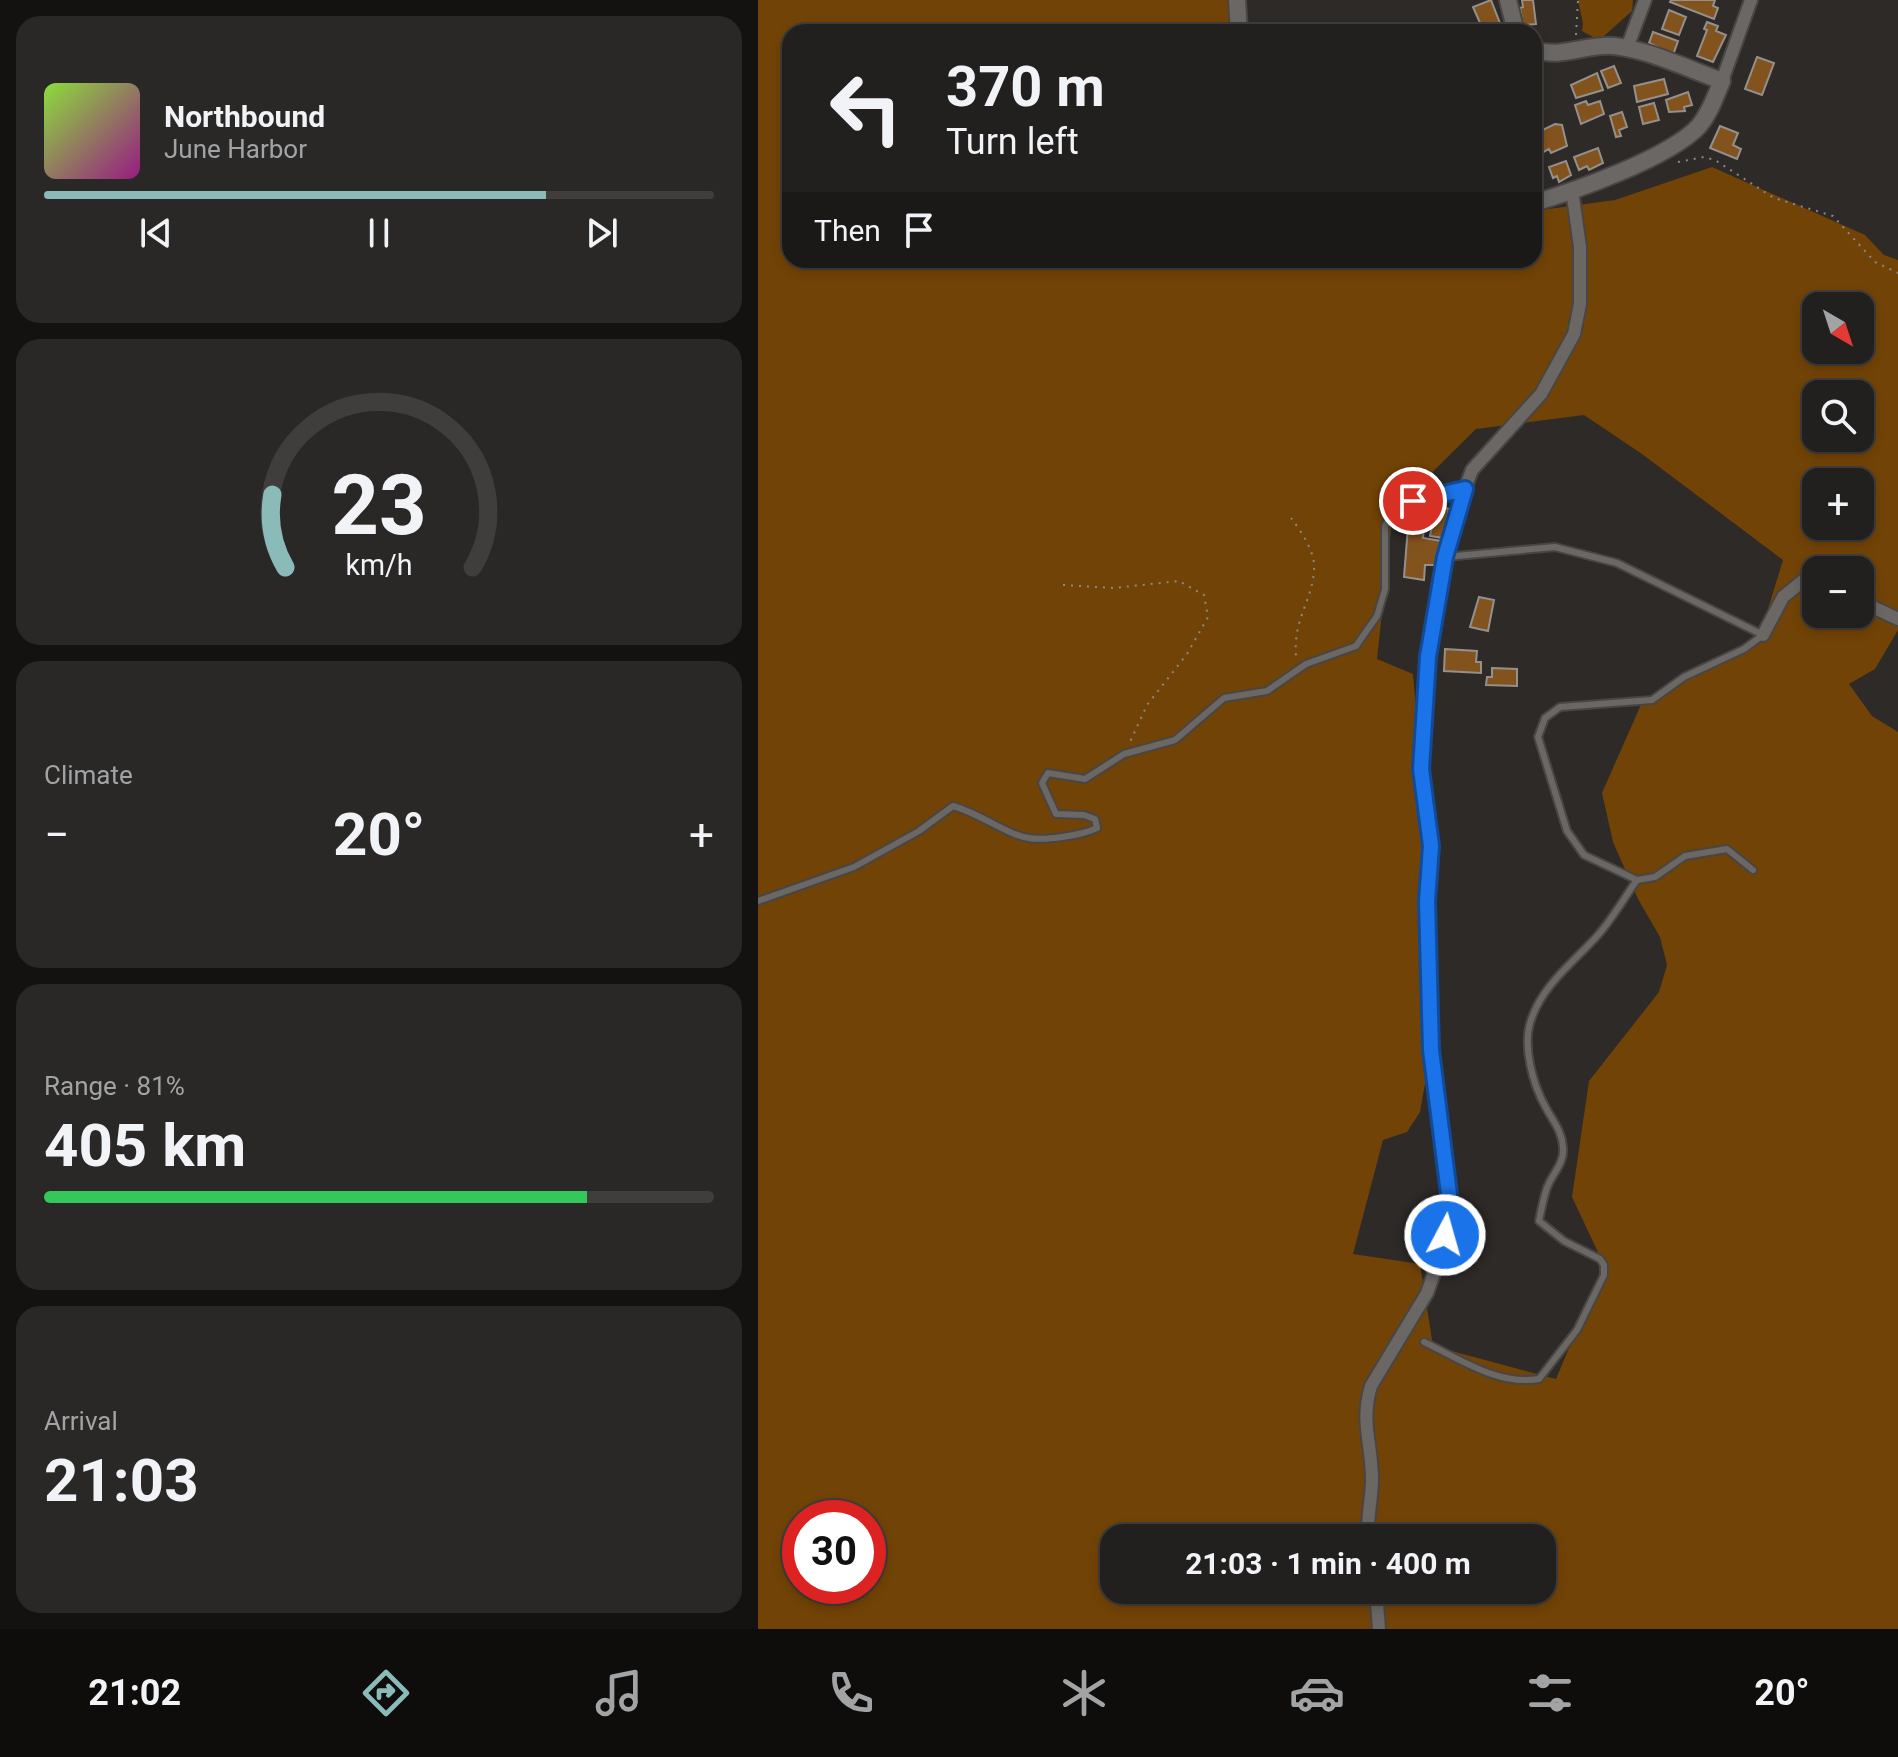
<!DOCTYPE html>
<meta charset="utf-8">
<style>
body{margin:0;font-family:Roboto,sans-serif;background:#2a2827;color:#f1f3f6;height:100vh;display:flex;flex-direction:column;font-size:30px;white-space:nowrap}
*{box-sizing:border-box;margin:0}
p{font-size:26px;color:#a2a3a4}
.icon{flex:none;width:44px;height:44px;fill:none;stroke:currentColor;stroke-width:2;stroke-linecap:round;stroke-linejoin:round}
.map{position:relative;flex:1;overflow:hidden}
.drawer{display:flex;flex-direction:column;gap:16px;padding:16px;background:#131210;width:758px}
.drawer>*{flex:none}
.banner{position:absolute;left:24px;top:24px;width:760px;height:244px;border-radius:24px;box-shadow:0 4px 12px #0003,0 0 0 2px #3f3e3c;background:#22201e;color:#f1f3f6;overflow:hidden}
.needle{width:52px;rotate:141deg}
.tools{position:absolute;left:1044px;top:292px;display:grid;gap:16px}
.tools a{display:grid;place-items:center;width:72px;height:72px;border-radius:16px;background:#22201e;box-shadow:0 4px 12px #0003,0 0 0 2px #3f3e3c;font-size:40px}
.speed{position:absolute;left:24px;top:1500px;display:flex;gap:16px;font-size:40px;font-weight:700;text-align:center}
.speed>*{display:grid;place-content:center;width:104px;height:104px;border-radius:50%;background:#22201e;box-shadow:0 4px 12px #0003,0 0 0 2px #3f3e3c;line-height:1}
.speed .limit{border:12px solid #d22;background:#fff;color:#111}
.pin{position:absolute;display:grid;place-items:center;width:68px;height:68px;color:#fff;margin:-34px;border:4px solid #fff;border-radius:50%;box-shadow:0 2px 8px #0007}
.me{position:absolute;width:88px;margin:-44px;rotate:6deg;stroke-linejoin:round;filter:drop-shadow(0 0 6px #0008)}
.turn{display:flex;align-items:center;gap:28px;height:168px;padding:0 32px;font-size:36px}
.turn .icon{width:104px;height:104px;stroke-width:2.5}
.turn b{display:block;font-size:56px;line-height:68px}
.then{display:flex;align-items:center;height:76px;padding:0 32px;background:#0003;gap:16px;font-size:30px}
.big{font-size:60px;font-weight:700;line-height:1.1}
.drawer .card{flex:1;display:flex;flex-direction:column;justify-content:center;gap:12px;min-width:0;padding:0 28px;border-radius:24px;background:#2a2827}
.drawer .dial{align-items:center;gap:0}
.dial svg{height:208px;overflow:visible;fill:none;stroke:#3f3e3c;stroke-width:7;stroke-linecap:round;text-anchor:middle}
.dial text{fill:#f1f3f6;stroke:none}
.song{display:flex;align-items:center;gap:24px}
.cover{width:96px;height:96px;border-radius:12px;background:linear-gradient(135deg,hsl(90 70% 55%),hsl(310 70% 35%))}
.played{height:8px;border-radius:4px;background:linear-gradient(90deg,#8bbbb9 75%,#3f3e3c 75%)}
.keys{display:flex;justify-content:space-around;direction:ltr}
.heat{display:flex;justify-content:space-between;align-items:center;font-size:44px;direction:ltr}
.charge{height:12px;border-radius:6px;background:linear-gradient(90deg,#34c759 81%,#3f3e3c 0)}
.trip{position:absolute;left:342px;top:1524px;width:456px;height:80px;border-radius:24px;background:#22201e;box-shadow:0 4px 12px #0003,0 0 0 2px #3f3e3c;font-weight:700;line-height:80px;text-align:center}
.tabs{display:flex;height:128px;justify-content:space-around;align-items:center;background:#0e0d0c;color:#a2a3a4}
.tabs .icon{width:56px;height:56px}
.tabs .selected{color:#8bbbb9}
.tabs b{font-size:36px;color:#f1f3f6}
main{display:flex;flex:1;min-height:0}
.map>svg:first-child{display:block}
.forest{fill:#724306;fill-rule:evenodd}
.building{fill:#83531d;stroke:#94908d;stroke-width:2}
.lines{fill:none;stroke-linecap:round;stroke-linejoin:round}
.service-casing{stroke:#484644;stroke-width:10}
.minor-casing{stroke:#484644;stroke-width:16}
.tertiary-casing{stroke:#484644;stroke-width:20}
.path{stroke:#8b8987;stroke-width:2;stroke-dasharray:2 6;stroke-linecap:butt}
.service{stroke:#6b6764;stroke-width:6}
.minor{stroke:#6b6764;stroke-width:12}
.tertiary{stroke:#6b6764;stroke-width:16}
.route-casing{stroke:#114b97;stroke-width:20}
.route{stroke:#1a73e8;stroke-width:14}
</style>
<main>
<section class="drawer">
<div class="card">
<div class="song"><i class="cover"></i><div><b>Northbound</b><p>June Harbor</p></div></div>
<div class="played"></div>
<div class="keys"><svg class="icon" aria-label="previous" viewBox="0 0 24 24"><path d="M18 5L8 12l10 7zM5 5v14"/></svg><svg class="icon" aria-label="pause" viewBox="0 0 24 24"><path d="M8 5v14M16 5v14"/></svg><svg class="icon" aria-label="next" viewBox="0 0 24 24"><path d="M6 5l10 7-10 7zM19 5v14"/></svg></div>
</div>
<div class="card dial"><svg viewBox="0 0 100 80">
<path d="M14 69A42 42 0 1 1 86 69"/>
<path d="M14 69A42 42 0 0 1 9 41" stroke="#8bbbb9"/>
<text x="50" y="56" font-size="32" font-weight="700">23</text>
<text x="50" y="72" font-size="11">km/h</text>
</svg></div>
<div class="card"><p>Climate</p>
<div class="heat"><a>−</a><b class="big">20°</b><a>+</a></div>
</div>
<div class="card"><p>Range · 81%</p><b class="big">405 km</b><div class="charge"></div></div>
<div class="card"><p>Arrival</p><b class="big">21:03</b></div>
</section>
<div class="map">
<svg width="1140" height="1629" viewBox="0 0 1140 1629">
<rect width="100%" height="100%" fill="#2d2a28"/>
<!-- forest -->
<path class="forest" d="M0 0H478L490 32H32V260H776V211L857 200 954 167 1107 235 1126 255 1140 260V630L1117 669 1091 684 1114 716 1140 732V1629H0ZM1058 306H1102V350H1058ZM1058 394H1102V438H1058ZM826 415 884 454 1025 560 1001 638 885 700 844 793 855 842 880 899 902 937 909 965 901 992 831 1081 814 1197 846 1265 798 1379 675 1346 662 1264 595 1254 625 1140 649 1132 662 1112 673 1050 665 792 655 674 619 659 635 511 718 429ZM1058 482H1102V526H1058ZM1058 570H1102V614H1058ZM42 1518H110V1586H42ZM356 1538H784V1590H356Z
M820 0H875L874 11 846 36 837 38 824 31 825 24Z"/>
<!-- building -->
<path class="building" d="M733 0 745 31 743 32H726L715 7Z
M764 0H775L778 24 765 25 762 8 765 7Z
M913 0H957L955 6 960 8 956 19 912 2Z
M911 10 928 17 921 35 904 29Z
M949 22 960 26 958 31 968 35 955 62 939 56 949 30 946 29Z
M895 32 920 41 915 55 891 43Z
M999 57 1016 63 1004 95 987 89Z
M856 66 863 83 850 88 843 71Z
M839 73 845 90 818 98 813 85Z
M906 79 910 94 879 102 876 86Z
M930 92 934 105 926 107 927 111 911 112 908 100Z
M828 101 830 105 842 101 846 114 823 124 817 105Z
M896 103 901 120 885 124 881 107Z
M864 112 869 127 861 130 863 136 858 137 852 116Z
M797 124 804 125 809 146 793 153 791 149 782 154 776 134Z
M962 126 980 133 975 145 983 149 979 159 952 148Z
M840 148 845 163 831 170 829 166 821 170 816 157Z
M808 161 813 175 801 182 799 176 795 178 791 167Z
M678 505 691 509 685 538 672 536Z
M651 514 662 515 661 519 667 520 665 538 684 541 678 565H667L666 580 646 577Z
M721 597 736 600 730 631 712 627Z
M687 649 719 651 718 662H723V673L686 671Z
M734 668 759 669V686L728 685 729 677H734Z"/>
<g class="lines">
<defs>
<path id="service" d="M687 557 797 547 859 563 1005 635 986 649 926 677 894 700 802 707 787 718 780 737 809 831 826 855 879 880 897 877 927 856 969 849 995 870
M0 901 96 867 161 831 195 806C221 813 249 835 271 838 287 841 325 835 339 828L337 819 326 815 298 814 284 783 290 773 327 779 366 754 417 740 466 698 509 691 548 664 598 646 619 616 627 589V526L638 505 707 489
M666 1342C702 1359 740 1386 781 1379L819 1330 846 1275V1265L842 1259 806 1241 781 1221C783 1211 785 1200 788 1191 792 1175 807 1165 805 1147 804 1131 795 1121 788 1108 775 1085 764 1046 773 1020 785 984 816 962 840 935 855 918 866 898 879 880"/>
<path id="minor" d="M869 48 887 0
M964 81 993 0
M1102 601 1140 619
M1005 635 1025 597 1046 580 1058 581
M611 1538C608 1519 614 1499 614 1480 614 1443 602 1423 613 1386L669 1293 683 1254 691 1194 677 1089 670 995 669 901 673 846 663 769 670 657 687 557 698 513 714 470 783 394 816 334 822 304V247L814 190
M618 1590 621 1629"/>
<path id="tertiary" d="M479 0 481 32
M750 0 758 32
M776 49C801 60 830 43 856 46 892 50 930 69 964 81 957 97 952 113 941 126 911 158 819 190 776 203"/>
</defs>
<!-- service casing -->
<use href="#service" class="service-casing"/>
<!-- minor casing -->
<use href="#minor" class="minor-casing"/>
<!-- tertiary casing -->
<use href="#tertiary" class="tertiary-casing"/>
<!-- path -->
<path class="path" d="M818 35 820 0
M920 162 946 157 957 160 1016 198 1075 216 1117 262 1140 273
M533 518C543 531 558 553 556 570 554 602 535 619 538 656
M305 585 356 588 421 581 446 595 450 617 429 654 389 705 372 742"/>
<!-- service -->
<use href="#service" class="service"/>
<!-- minor -->
<use href="#minor" class="minor"/>
<!-- tertiary -->
<use href="#tertiary" class="tertiary"/>
</g>
<g class="lines">
<defs>
<path id="route" d="M655 501 707 489 687 557 670 657 663 769 673 846 669 901 673 1050 691 1194 687 1235"/>
</defs>
<!-- route casing -->
<use href="#route" class="route-casing"/>
<!-- route -->
<use href="#route" class="route"/>
</g>
</svg>
<div class="tools">
<a><svg class="needle" viewBox="-14 -14 28 28"><path d="M0-13l5 13h-10z" fill="#e53935"/><path d="M0 13l5-13h-10z" fill="#a2a3a4"/></svg></a>
<a><svg class="icon" aria-label="search" viewBox="0 0 24 24"><circle cx="10" cy="10" r="6"/><path d="M15 15l6 6"/></svg></a>
<a>+</a>
<a>−</a>
</div>
<div class="speed"><div class="limit">30</div></div>
<div class="pin" style="left:655px;top:501px;background:#d93025"><svg class="icon" aria-label="arrive" viewBox="0 0 24 24"><path d="M6 21V4h12l-3 4 3 4H6"/></svg></div>
<svg class="me" style="left:687px;top:1235px" viewBox="-20 -20 40 40"><circle r="17" fill="#1a73e8" stroke="#fff" stroke-width="3"/><path d="M0-11L8 9 0 5-8 9z" fill="#fff"/></svg>
<div class="trip">21:03 · 1 min · 400 m</div>
<div class="banner">
<div class="turn"><svg class="icon" aria-label="left" viewBox="0 0 24 24"><path d="M17 20v-9H6M10 6l-5 5 5 5"/></svg><div><b>370 m</b>Turn left</div></div>
<div class="then">Then<svg class="icon" aria-label="arrive" viewBox="0 0 24 24"><path d="M6 21V4h12l-3 4 3 4H6"/></svg></div>
</div>
</div>
</main>
<nav class="tabs">
<b>21:02</b>
<svg class="icon selected" aria-label="directions" viewBox="0 0 24 24"><path d="M12 3l9 9-9 9-9-9zM9 14v-3h6M13 9l2 2-2 2"/></svg>
<svg class="icon" aria-label="music" viewBox="0 0 24 24"><path d="M9 18V5l10-2v13"/><circle cx="6" cy="18" r="3"/><circle cx="16" cy="16" r="3"/></svg>
<svg class="icon" aria-label="phone" viewBox="0 0 24 24"><path d="M5 4h4l2 5-3 2q2 4 5 5l2-3 5 2v4C11 20 4 13 5 4z"/></svg>
<svg class="icon" aria-label="climate" viewBox="0 0 24 24"><path d="M12 3v18M4 7l16 10M4 17L20 7"/></svg>
<svg class="icon" aria-label="car" viewBox="0 0 24 24"><path d="M5 17H2v-5l4-1 3-4h7l3 4 3 1v5h-3M9 17h6M6 11h13"/><circle cx="7" cy="17" r="2"/><circle cx="17" cy="17" r="2"/></svg>
<svg class="icon" aria-label="filters" viewBox="0 0 24 24"><path d="M4 7h16M4 17h16"/><circle cx="9" cy="7" r="2"/><circle cx="15" cy="17" r="2"/></svg>
<b>20°</b>
</nav>
